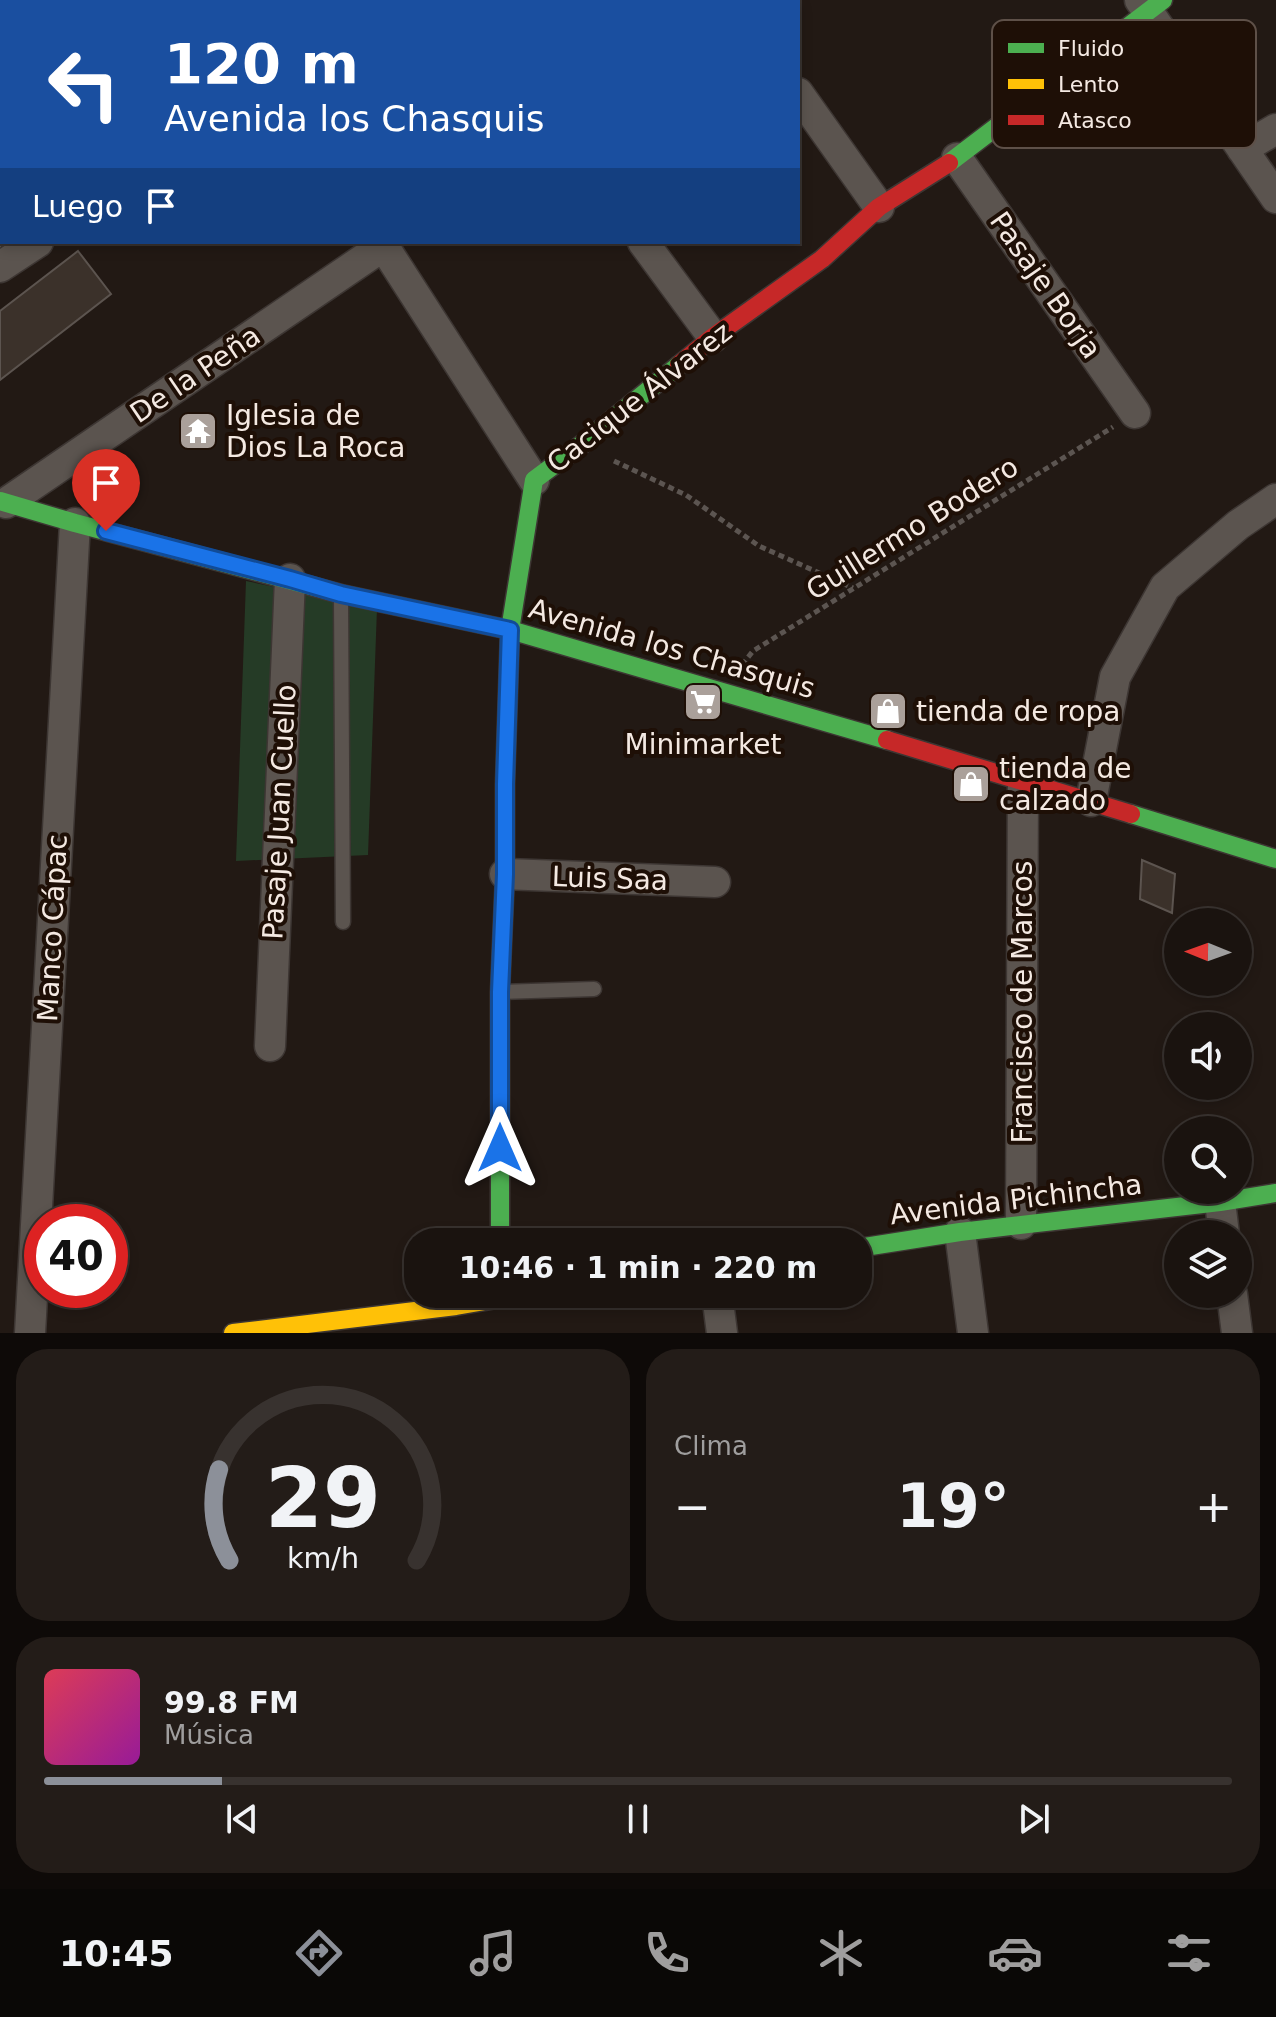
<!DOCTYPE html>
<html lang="es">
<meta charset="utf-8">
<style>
body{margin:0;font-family:"DejaVu Sans",sans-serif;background:#231c18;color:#f1f3f6;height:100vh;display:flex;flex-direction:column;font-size:30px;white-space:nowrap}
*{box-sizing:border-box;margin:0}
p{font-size:26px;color:#9f9e9e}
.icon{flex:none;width:44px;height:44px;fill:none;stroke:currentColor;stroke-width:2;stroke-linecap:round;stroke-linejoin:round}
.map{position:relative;height:1333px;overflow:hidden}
.panel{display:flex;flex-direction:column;gap:16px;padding:16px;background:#0e0a08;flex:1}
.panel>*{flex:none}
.hud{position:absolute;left:0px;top:0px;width:800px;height:244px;box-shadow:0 4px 12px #0003,0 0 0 2px #38322f;background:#1a4fa0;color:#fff;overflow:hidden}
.needle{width:52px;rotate:271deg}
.buttons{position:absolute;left:1164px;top:908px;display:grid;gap:16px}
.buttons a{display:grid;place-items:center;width:88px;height:88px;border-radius:50%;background:#1a130f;box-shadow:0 4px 12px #0003,0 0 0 2px #38322f;font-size:40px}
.speed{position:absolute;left:24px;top:1204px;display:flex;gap:16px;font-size:40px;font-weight:700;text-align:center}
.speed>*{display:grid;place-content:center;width:104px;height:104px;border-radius:50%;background:#1a130f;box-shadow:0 4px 12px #0003,0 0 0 2px #38322f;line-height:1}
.speed .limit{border:12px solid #d22;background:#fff;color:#111}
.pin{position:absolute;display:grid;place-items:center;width:68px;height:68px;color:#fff;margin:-82px -34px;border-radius:50% 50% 50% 0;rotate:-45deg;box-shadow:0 0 8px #0007}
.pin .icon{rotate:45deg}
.me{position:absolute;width:88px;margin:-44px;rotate:0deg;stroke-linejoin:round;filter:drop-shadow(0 0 6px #0008)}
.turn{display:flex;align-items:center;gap:28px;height:168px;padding:0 32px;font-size:36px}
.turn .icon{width:104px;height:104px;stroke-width:2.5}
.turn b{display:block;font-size:56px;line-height:68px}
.then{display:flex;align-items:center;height:76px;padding:0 32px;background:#0003;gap:16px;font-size:30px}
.big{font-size:60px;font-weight:700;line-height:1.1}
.panel .widget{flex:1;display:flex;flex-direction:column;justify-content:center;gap:12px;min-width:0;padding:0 28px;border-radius:32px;background:#231c18}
.panel .dial{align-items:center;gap:0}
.dial svg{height:208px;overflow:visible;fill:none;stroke:#38322f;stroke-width:7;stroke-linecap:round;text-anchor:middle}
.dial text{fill:#f1f3f6;stroke:none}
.song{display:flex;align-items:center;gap:24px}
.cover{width:96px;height:96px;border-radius:12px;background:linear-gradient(135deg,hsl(350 70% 55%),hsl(300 70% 35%))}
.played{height:8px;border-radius:4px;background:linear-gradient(90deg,#8c9099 15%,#38322f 15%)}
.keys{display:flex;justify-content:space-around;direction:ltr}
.heat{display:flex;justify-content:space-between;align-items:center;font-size:44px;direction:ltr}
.panel .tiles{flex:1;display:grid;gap:16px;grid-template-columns:1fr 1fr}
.widget:last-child{grid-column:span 2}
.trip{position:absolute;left:404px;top:1228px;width:468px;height:80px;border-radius:32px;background:#1a130f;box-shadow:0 4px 12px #0003,0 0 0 2px #38322f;font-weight:700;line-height:80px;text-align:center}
.menu{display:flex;height:128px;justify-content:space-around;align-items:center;background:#0a0806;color:#9f9e9e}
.menu .icon{width:56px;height:56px}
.menu .on{color:#8c9099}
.menu b{font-size:36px;color:#f1f3f6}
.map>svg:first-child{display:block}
.green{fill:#253b26}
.building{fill:#3b312a;stroke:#5c544f;stroke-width:2}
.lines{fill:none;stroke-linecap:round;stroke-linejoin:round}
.lane-casing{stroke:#3d3633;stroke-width:17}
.street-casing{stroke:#3d3633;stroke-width:33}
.fast-casing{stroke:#3d3633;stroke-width:21}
.slow-casing{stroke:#3d3633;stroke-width:21}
.jam-casing{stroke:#3d3633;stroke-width:21}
.path{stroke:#5c5551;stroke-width:5;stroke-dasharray:6 4;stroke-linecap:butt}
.lane{stroke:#5b544f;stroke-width:14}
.street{stroke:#5b544f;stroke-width:30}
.fast{stroke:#4caf50;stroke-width:18}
.slow{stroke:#ffc107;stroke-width:18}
.jam{stroke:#c62828;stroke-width:18}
.route-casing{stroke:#114b97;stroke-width:20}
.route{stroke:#1a73e8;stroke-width:14}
.labels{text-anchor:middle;stroke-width:8;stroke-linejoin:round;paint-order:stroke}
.street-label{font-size:28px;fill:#f4e9e2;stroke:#1e0f06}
.poi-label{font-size:28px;fill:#f4e9e2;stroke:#1e0f06;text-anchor:start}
.key{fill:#1e0f06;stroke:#5e5048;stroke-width:2}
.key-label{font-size:22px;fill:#f4e9e2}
</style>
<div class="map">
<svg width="1276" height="1333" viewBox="0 0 1276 1333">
<rect width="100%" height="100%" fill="#221914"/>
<!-- green -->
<path class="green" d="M246 581 377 608 368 855 236 861Z"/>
<!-- building -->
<path class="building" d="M0 0H208L209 2H2V242H15L0 252Z
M239 0H327L329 2H241Z
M78 251 111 294 0 380V311Z
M1142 860 1175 874 1172 913 1140 899Z"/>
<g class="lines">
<defs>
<path id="lane" d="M341 599 343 922
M503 992 594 989"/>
<path id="street" d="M225 0 227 2
M724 0 726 2
M1140 0 1276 198
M397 2 400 0
M771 2 774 0
M798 93 879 207
M1242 149 1276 129
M957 158 1135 413
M381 242 534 480
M643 242 713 337
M0 267 38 242
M6 503 383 246
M1091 801 1115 677 1165 587 1238 525 1276 499
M505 874 715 882
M270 1046 290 579
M1220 1202 1224 1234
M1021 1224 1023 780
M960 1232 973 1333
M717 1294 722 1333
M1232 1294 1237 1333
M30 1333 75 523"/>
<path id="fast" d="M949 163 1163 0
M0 501 75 523 341 594 510 630 887 740
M1131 814 1276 859
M500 1242V992L505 874V784L510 630 534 480 581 445 679 365
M858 1248 960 1232 1220 1202 1276 1193"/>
<path id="slow" d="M233 1333 456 1306 525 1294"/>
<path id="jam" d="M679 365 713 337 822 259 879 207 949 163
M887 740 1131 814"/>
</defs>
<!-- lane casing -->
<use href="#lane" class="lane-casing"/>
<!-- street casing -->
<use href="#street" class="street-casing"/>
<!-- fast casing -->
<use href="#fast" class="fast-casing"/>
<!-- slow casing -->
<use href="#slow" class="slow-casing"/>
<!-- jam casing -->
<use href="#jam" class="jam-casing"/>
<!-- path -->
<path class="path" d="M614 461 686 495 759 546 853 588
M742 665 753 651 1113 427"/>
<!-- lane -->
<use href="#lane" class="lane"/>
<!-- street -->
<use href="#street" class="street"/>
<!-- fast -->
<use href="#fast" class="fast"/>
<!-- slow -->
<use href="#slow" class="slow"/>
<!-- jam -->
<use href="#jam" class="jam"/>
</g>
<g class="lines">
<defs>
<path id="route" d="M106 531 290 579 341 594 510 630 505 784V874L500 992V1148"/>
</defs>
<!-- route casing -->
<use href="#route" class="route-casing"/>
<!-- route -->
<use href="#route" class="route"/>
</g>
<!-- icons -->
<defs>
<symbol id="temple-square" viewBox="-11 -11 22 22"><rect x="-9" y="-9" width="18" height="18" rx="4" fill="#aaa09a" stroke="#1e0f06"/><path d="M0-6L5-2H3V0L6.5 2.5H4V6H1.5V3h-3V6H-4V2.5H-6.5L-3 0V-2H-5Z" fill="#fff"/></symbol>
<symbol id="supermarket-square" viewBox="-11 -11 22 22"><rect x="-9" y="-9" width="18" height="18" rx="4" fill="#aaa09a" stroke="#1e0f06"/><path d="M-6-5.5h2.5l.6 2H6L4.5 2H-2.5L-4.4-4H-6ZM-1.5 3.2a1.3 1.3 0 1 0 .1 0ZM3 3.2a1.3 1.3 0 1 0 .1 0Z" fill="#fff"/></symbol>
<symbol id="shop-square" viewBox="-11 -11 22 22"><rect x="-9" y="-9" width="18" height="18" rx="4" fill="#aaa09a" stroke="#1e0f06"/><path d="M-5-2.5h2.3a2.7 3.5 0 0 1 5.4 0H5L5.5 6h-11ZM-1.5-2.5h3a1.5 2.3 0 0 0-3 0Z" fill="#fff"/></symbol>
</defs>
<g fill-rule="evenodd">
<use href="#temple-square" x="176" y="409" width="44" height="44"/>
<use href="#supermarket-square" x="681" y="680" width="44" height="44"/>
<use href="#shop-square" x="866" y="689" width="44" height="44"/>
<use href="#shop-square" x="949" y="762" width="44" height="44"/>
</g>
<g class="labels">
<!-- street labels -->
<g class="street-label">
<text transform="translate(1046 285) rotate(55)" y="10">Pasaje Borja</text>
<text transform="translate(195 374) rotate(-34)" y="10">De la Peña</text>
<text transform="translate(639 397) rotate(-38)" y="10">Cacique Álvarez</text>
<text transform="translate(912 528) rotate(-32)" y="10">Guillermo Bodero</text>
<text transform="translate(672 648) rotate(16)" y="10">Avenida los Chasquis</text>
<text transform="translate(279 812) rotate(-87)" y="10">Pasaje Juan Cuello</text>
<text transform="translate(610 878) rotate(2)" y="10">Luis Saa</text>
<text transform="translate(52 928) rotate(-87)" y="10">Manco Cápac</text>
<text transform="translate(1022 1002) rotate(-90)" y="10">Francisco de Marcos</text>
<text transform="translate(1016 1199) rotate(-7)" y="10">Avenida Pichincha</text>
</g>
<!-- poi labels -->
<g class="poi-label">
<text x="226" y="425">Iglesia de<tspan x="226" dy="32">Dios La Roca</tspan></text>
<text x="916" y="721">tienda de ropa</text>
<text x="703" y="754" text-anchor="middle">Minimarket</text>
<text x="999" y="778">tienda de<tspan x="999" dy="32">calzado</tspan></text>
</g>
</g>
<!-- legend -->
<rect x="992" y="20" width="264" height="128" rx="12" class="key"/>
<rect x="1008" y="43" width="36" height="10" fill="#4caf50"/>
<rect x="1008" y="79" width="36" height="10" fill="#ffc107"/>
<rect x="1008" y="115" width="36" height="10" fill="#c62828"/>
<g class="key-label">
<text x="1058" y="56">Fluido</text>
<text x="1058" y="92">Lento</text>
<text x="1058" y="128">Atasco</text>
</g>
</svg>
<div class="buttons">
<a><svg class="needle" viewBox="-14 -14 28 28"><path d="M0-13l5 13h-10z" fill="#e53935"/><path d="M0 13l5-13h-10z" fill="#9f9e9e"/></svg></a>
<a><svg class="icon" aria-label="sound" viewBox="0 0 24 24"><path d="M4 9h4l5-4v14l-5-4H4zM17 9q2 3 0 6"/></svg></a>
<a><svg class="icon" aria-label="search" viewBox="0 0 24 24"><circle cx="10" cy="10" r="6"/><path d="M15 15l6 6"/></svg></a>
<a><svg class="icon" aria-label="layers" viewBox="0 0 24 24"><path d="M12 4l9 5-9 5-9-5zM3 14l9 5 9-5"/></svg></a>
</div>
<div class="speed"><div class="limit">40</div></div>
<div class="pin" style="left:106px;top:531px;background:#d93025"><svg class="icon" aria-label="arrive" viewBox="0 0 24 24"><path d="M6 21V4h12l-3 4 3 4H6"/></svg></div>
<svg class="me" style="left:500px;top:1148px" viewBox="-20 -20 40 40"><path d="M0-17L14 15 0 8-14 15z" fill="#1a73e8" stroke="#fff" stroke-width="4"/></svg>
<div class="trip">10:46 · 1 min · 220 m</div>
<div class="hud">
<div class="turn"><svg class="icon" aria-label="left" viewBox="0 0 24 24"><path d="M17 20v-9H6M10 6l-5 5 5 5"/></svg><div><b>120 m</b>Avenida los Chasquis</div></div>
<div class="then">Luego<svg class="icon" aria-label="arrive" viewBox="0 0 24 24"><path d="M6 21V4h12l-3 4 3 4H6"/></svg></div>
</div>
</div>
<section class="panel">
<div class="tiles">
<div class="widget dial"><svg viewBox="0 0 100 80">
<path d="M14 69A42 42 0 1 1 86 69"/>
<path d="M14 69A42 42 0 0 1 10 34" stroke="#8c9099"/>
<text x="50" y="56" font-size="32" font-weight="700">29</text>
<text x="50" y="72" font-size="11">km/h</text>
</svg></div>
<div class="widget"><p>Clima</p>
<div class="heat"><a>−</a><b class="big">19°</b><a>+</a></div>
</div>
<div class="widget">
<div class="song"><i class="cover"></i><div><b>99.8 FM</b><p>Música</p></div></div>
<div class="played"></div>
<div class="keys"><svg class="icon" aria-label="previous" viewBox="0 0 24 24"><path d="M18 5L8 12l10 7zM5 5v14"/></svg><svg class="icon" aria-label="pause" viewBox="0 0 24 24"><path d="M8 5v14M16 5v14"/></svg><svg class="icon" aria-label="next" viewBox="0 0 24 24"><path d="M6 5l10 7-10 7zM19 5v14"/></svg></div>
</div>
</div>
</section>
<nav class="menu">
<b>10:45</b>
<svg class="icon on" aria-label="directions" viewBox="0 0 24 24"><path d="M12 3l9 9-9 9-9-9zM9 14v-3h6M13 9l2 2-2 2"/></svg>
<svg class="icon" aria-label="music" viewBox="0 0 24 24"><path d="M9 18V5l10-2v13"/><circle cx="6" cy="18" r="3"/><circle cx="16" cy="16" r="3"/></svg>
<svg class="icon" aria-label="phone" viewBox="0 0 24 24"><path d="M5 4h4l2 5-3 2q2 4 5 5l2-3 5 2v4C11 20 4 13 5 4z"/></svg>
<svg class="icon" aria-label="climate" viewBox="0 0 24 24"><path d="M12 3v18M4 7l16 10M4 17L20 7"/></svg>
<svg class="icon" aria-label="car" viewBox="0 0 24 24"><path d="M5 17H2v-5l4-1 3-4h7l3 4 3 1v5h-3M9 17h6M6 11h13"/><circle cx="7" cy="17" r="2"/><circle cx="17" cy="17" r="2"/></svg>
<svg class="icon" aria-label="filters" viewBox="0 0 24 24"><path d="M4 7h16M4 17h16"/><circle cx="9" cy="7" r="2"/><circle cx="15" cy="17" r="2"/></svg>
</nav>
